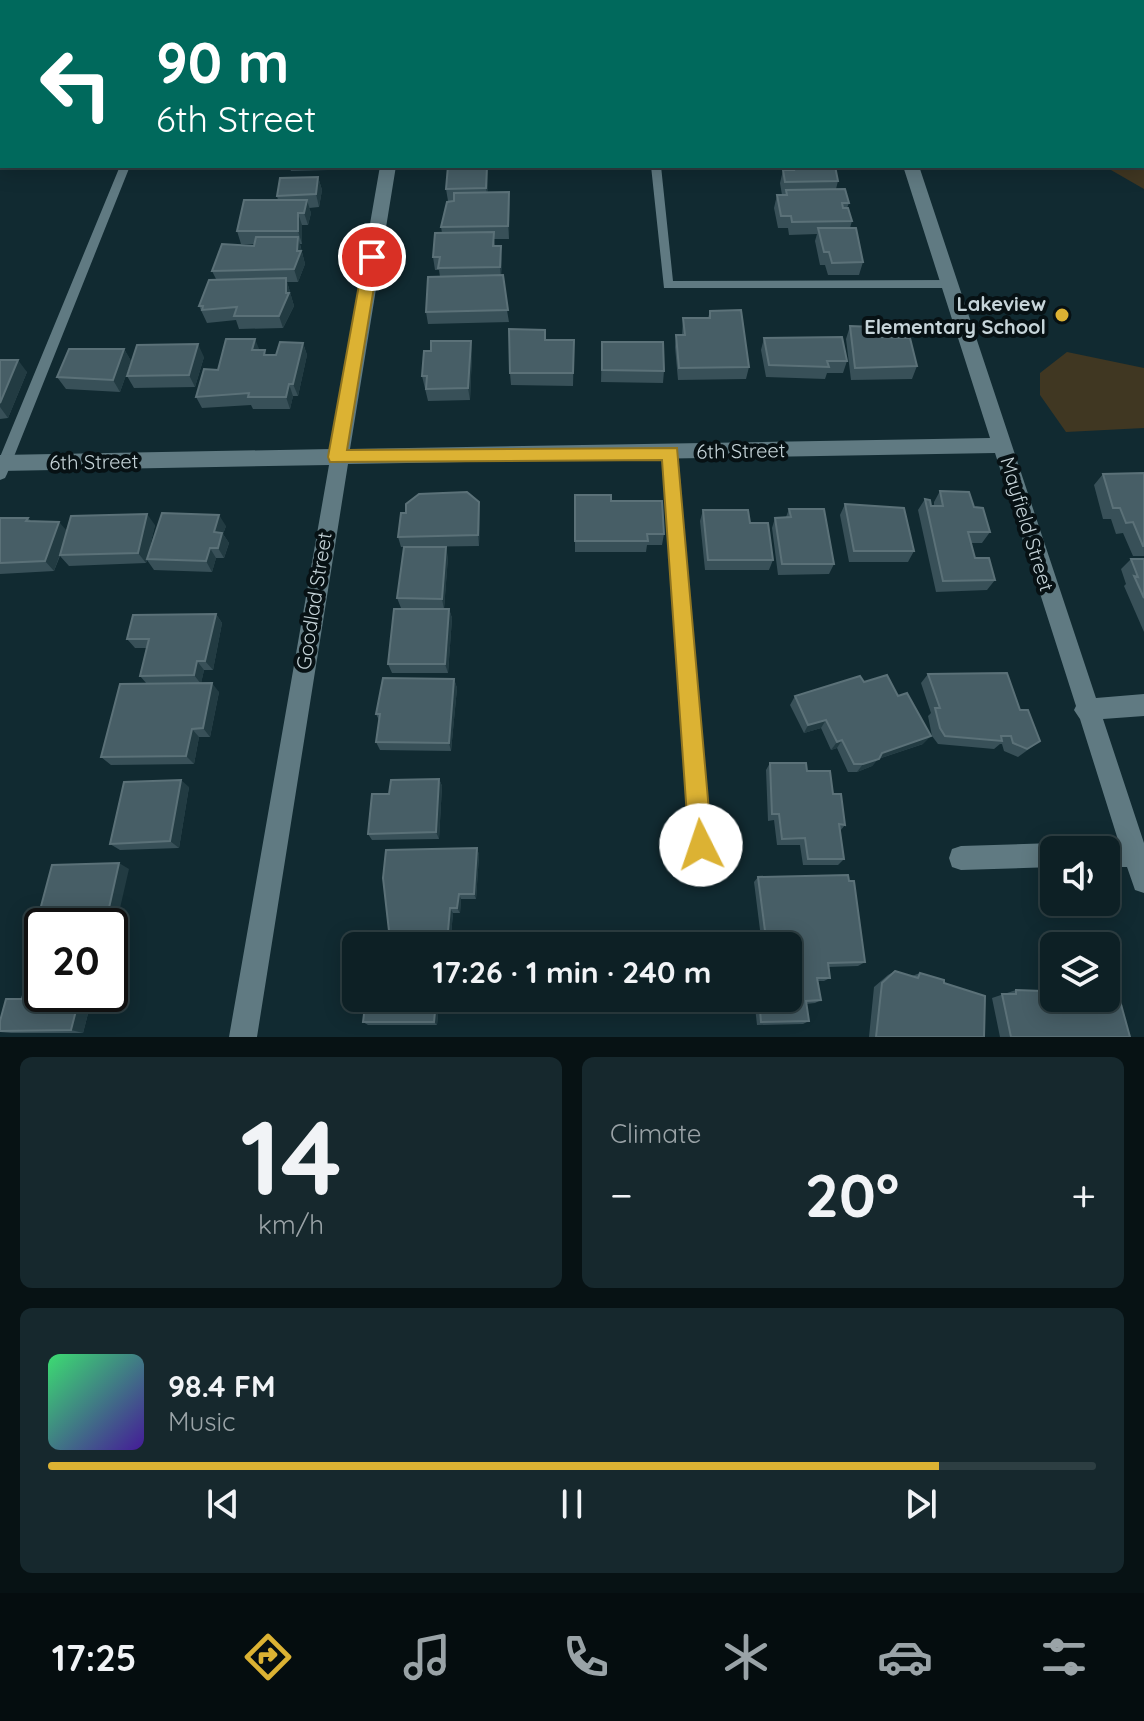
<!DOCTYPE html>
<meta charset="utf-8">
<style>
body{margin:0;font-family:Quicksand,sans-serif;background:#16282d;color:#f1f3f6;height:100vh;display:flex;flex-direction:column;font-size:30px;white-space:nowrap}
*{box-sizing:border-box;margin:0}
p{font-size:26px;color:#9aa3a7}
.icon{flex:none;width:44px;height:44px;fill:none;stroke:currentColor;stroke-width:2;stroke-linecap:round;stroke-linejoin:round}
.map{position:relative;height:1037px;overflow:hidden}
.side{display:flex;flex-direction:column;gap:20px;padding:20px;background:#071214;flex:1}
.side>*{flex:none}
.top-card{position:absolute;left:0px;top:0px;width:1144px;height:168px;box-shadow:0 4px 20px #0003,0 0 0 2px #2d3e42;background:#00695c;color:#fff;overflow:hidden}
.controls{position:absolute;left:1040px;top:836px;display:grid;gap:16px}
.controls a{display:grid;place-items:center;width:80px;height:80px;border-radius:12px;background:#0d2025;box-shadow:0 4px 20px #0003,0 0 0 2px #2d3e42;font-size:40px}
.speed{position:absolute;left:24px;top:908px;display:flex;gap:16px;font-size:40px;font-weight:700;text-align:center}
.speed>*{display:grid;place-content:center;width:104px;height:104px;border-radius:50%;background:#0d2025;box-shadow:0 4px 20px #0003,0 0 0 2px #2d3e42;line-height:1}
.speed .limit{border:4px solid #111;border-radius:12px;background:#fff;color:#111}
.pin{position:absolute;display:grid;place-items:center;width:68px;height:68px;color:#fff;margin:-34px;border:4px solid #fff;border-radius:50%;box-shadow:0 2px 8px #0007}
.me{position:absolute;width:88px;margin:-44px;rotate:356deg;stroke-linejoin:round;filter:drop-shadow(0 0 6px #0008)}
.turn{display:flex;align-items:center;gap:28px;height:168px;padding:0 24px;font-size:36px}
.turn .icon{width:104px;height:104px;stroke-width:2.5}
.turn b{display:block;font-size:56px;line-height:68px}
.big{font-size:60px;font-weight:800;line-height:1.1}
.side .tile{flex:1;display:flex;flex-direction:column;justify-content:center;gap:12px;min-width:0;padding:0 28px;border-radius:12px;background:#16282d}
.side .dial{align-items:center;gap:0}
.dial b{font-size:104px;line-height:1}
.song{display:flex;align-items:center;gap:24px}
.cover{width:96px;height:96px;border-radius:12px;background:linear-gradient(135deg,hsl(140 70% 55%),hsl(260 70% 35%))}
.played{height:8px;border-radius:4px;background:linear-gradient(90deg,#dcb233 85%,#2d3e42 85%)}
.keys{display:flex;justify-content:space-around;direction:ltr}
.heat{display:flex;justify-content:space-between;align-items:center;font-size:44px;direction:ltr}
.side .tiles{flex:1;display:grid;gap:20px;grid-template-columns:1fr 1fr}
.tile:last-child{grid-column:span 2}
.trip{position:absolute;left:342px;top:932px;width:460px;height:80px;border-radius:12px;background:#0d2025;box-shadow:0 4px 20px #0003,0 0 0 2px #2d3e42;font-weight:800;line-height:80px;text-align:center}
.tab-bar{display:flex;height:128px;justify-content:space-around;align-items:center;background:#050d0f;color:#9aa3a7}
.tab-bar .icon{width:56px;height:56px}
.tab-bar .selected{color:#dcb233}
.tab-bar b{font-size:36px;color:#f1f3f6}
.map>svg:first-child{display:block}
.green{fill:#403722}
.lines{fill:none;stroke-linecap:round;stroke-linejoin:round}
.service{fill:#607a82;fill-rule:evenodd}
.minor{fill:#607a82;fill-rule:evenodd}
.wall{fill:#385058}
.shaded-wall{fill:#223b42}
.building{fill:#475e66;stroke:#5b7178;stroke-width:2}
.route{fill:#dcb233;stroke:#8f7421;stroke-width:2}
.poi-dot{fill:#dcb233;stroke:#071114;stroke-width:3}
.labels{text-anchor:middle;stroke-width:8;stroke-linejoin:round;paint-order:stroke}
.poi-label{font-size:20px;font-weight:bold;fill:#c6d4d9;stroke:#071114;text-anchor:end}
.street-label{font-size:20px;fill:#c6d4d9;stroke:#071114}
</style>
<div class="map">
<svg width="1144" height="1037" viewBox="0 0 1144 1037">
<rect width="100%" height="100%" fill="#112a31"/>
<!-- green -->
<path class="green" d="M1144 69V189L1104 166H1142Z
M1067 352 1144 368V428L1066 432 1040 395V373Z"/>
<g class="lines">
<!-- service -->
<path class="service" d="M188 0H196V2H186Z
M640 0H650V2H640Z
M120 166H130L7 474 5 478 0 480V457Z
M651 166H661L673 281 950 280 956 284 950 288H664Z
M671 448 678 453 710 845 707 851 701 854 695 851 692 845 664 453Z"/>
<!-- minor -->
<path class="minor" d="M410 0H422V2H410Z
M852 0H864L865 2H853Z
M380 166H396L350 449 990 438 903 166H919L1096 698 1144 694V716L1103 719 1144 843V893L1135 890 1127 867H1106V850H1096L1106 843H1119L1080 719 1074 710 1076 706 995 453 348 464 257 1037H229L329 465 0 471V455L331 449Z
M1054 843 1064 850H1054V867L961 870 952 867 949 858 952 849 961 846Z"/>
</g>
<!-- wall -->
<path class="wall" d="M0 30H2V144H0Z
M289 166H328V170L291 171Z
M787 166H835L838 181 836 189 849 203 847 208 852 221 850 228 863 262 859 275H828L825 265H820L815 241 817 234 789 235 788 228H778L774 208 777 195H782L780 183 783 170H788Z
M488 173V193L509 192V239H494L495 246 502 259 501 275 509 322 428 324 426 312 440 277 439 270H435L433 257 442 233 441 227 448 201 446 189Z
M318 177 322 190 319 207 309 208 311 213 308 225H302V244H300L305 264 298 282H287L294 306 283 328 239 329 236 320 207 323 199 306 216 279 212 271 254 246V244H241L237 231 278 200 277 196Z
M710 311 749 367 746 379 678 380 675 347 676 335H682L683 318H708Z
M850 326 877 337 917 366 912 379 851 380 846 339Z
M764 338 847 361 843 373H827L825 379 766 377 761 350Z
M546 340H574L573 386 511 385 510 373Z
M471 341 472 353 470 400 428 401 422 376 431 351Z
M602 342 664 371 663 383 601 382Z
M303 343 307 355 298 396H293L290 409H253L251 405 202 408 196 397 218 370 260 350 267 355H276Z
M124 349 131 361 120 392 66 389 57 377Z
M204 357 195 387 134 388 127 376Z
M0 360 27 372 8 418 0 419Z
M1144 473V556H1133L1123 533 1116 534 1111 519H1103L1094 485 1103 474Z
M940 491 974 507 990 532 982 543H971L975 558 995 580 987 590 936 592 918 510 925 499 931 506H934V502Z
M575 495 611 501 664 534 662 545H647L646 552H575Z
M845 504 914 551 908 562H849L840 515Z
M789 509 834 564 829 574 778 575 772 528 775 518 786 517Z
M703 510 750 523 773 560 769 570H705L700 521Z
M480 513 479 546 408 547 448 557 444 609 401 608 397 598 404 547H401L398 537Z
M0 518H28L31 521 67 531 155 525 147 558 226 526 223 534 229 543 224 558H216L212 572 154 570 147 560 146 563 69 566 60 556 54 571 0 574Z
M1131 559H1144V632L1124 586 1126 584 1121 569Z
M449 609 452 618 448 673H392L388 664Z
M216 614 222 623 213 670H204L201 683 219 692 210 737H199L194 764 111 765 101 757 147 684 140 676 147 648H135L127 639Z
M928 674 1020 710 1040 741 1018 757 1004 751 1002 744H1000L994 749 938 744 932 736 928 716 931 713 921 683Z
M454 679 457 688 451 751 380 750 376 742 379 720 376 714Z
M864 682 923 744 878 759 872 766 857 772H848L837 748 831 750 821 728 804 733 790 705 795 696Z
M770 763 807 771 833 794 845 825 840 831 844 859 838 865H803L800 845H777L774 820 768 821 766 770Z
M439 779 442 786 439 839 372 840 368 834 389 794Z
M189 787 179 848 120 850 110 844Z
M477 848 479 855 476 899H461L460 913H453L451 935H393L389 931Z
M758 877 865 962 858 966 828 967 830 978 824 981H818L821 1000 815 1003 806 1004 809 1021 803 1024 757 1025 754 998H788V946H762L754 882Z
M895 971 912 976 920 973 944 983 984 1037H869L874 987 888 975Z
M1054 989V998L1130 1037H1000L992 998 1016 990 1043 992Z
M42 994H99L98 997 92 998 83 1033H11L0 1032 22 999Z
M445 998V1006L439 1005 437 1025H368L363 1022Z"/>
<!-- shaded-wall -->
<path class="shaded-wall" d="M1043 0H1059L1057 2H1041Z
M2 115V144L0 140V120Z
M487 166 488 173V201L486 188Z
M318 177 322 190 319 207 316 194Z
M509 192 510 205 509 239 508 226Z
M307 200 311 213 308 225 304 213Z
M298 213 302 225V244L298 231Z
M298 237 305 264 298 282 294 269 297 251Z
M501 246 502 259 501 280 500 267Z
M286 278 294 306 283 328 279 316 286 293Z
M255 339 260 351 252 350Z
M471 341 472 353 470 400 468 388Z
M303 343 307 355 298 396 293 384Z
M198 344 204 357 195 387 189 375Z
M124 349 131 361 120 392 113 380Z
M18 360 27 372 8 418 0 407V403Z
M289 384 293 396 290 409 286 397Z
M479 502 480 513 479 546 478 535Z
M147 514 155 525 146 563 138 553Z
M219 515 226 526 223 534 229 543 224 558 218 548 214 532Z
M59 522 68 532 54 571 45 561Z
M446 547 448 557 444 609 442 599Z
M210 548 216 558 212 572 206 561Z
M449 609 452 618 448 673 445 664Z
M216 614 222 623 213 670 205 661Z
M197 661 204 670 201 684 194 675Z
M454 679 457 688 451 751 449 743Z
M212 683 219 692 210 737 203 728Z
M826 720 821 728 804 733 808 725Z
M192 729 199 737 194 764 186 756Z
M931 736 923 744 878 759 872 766 857 772 863 764 882 753Z
M842 740 837 748 831 750 837 742Z
M439 779 442 786 439 839 436 832Z
M181 780 189 787 179 848 170 841Z
M477 848 479 855 476 899 474 894Z
M119 863 129 869 112 943 110 942V926H105Z
M459 894 461 899 460 913 457 908Z
M450 908 453 913 451 935 448 931Z
M87 994H99L98 997Z
M80 995 92 998 83 1033 71 1030Z
M436 1002 439 1005 437 1025 434 1022Z"/>
<!-- building -->
<path class="building" d="M17 0H56L55 2H16Z
M317 0H353V2H322L323 1Z
M471 0H520V2H471Z
M796 0V2H763L762 1Z
M942 0H1043L1041 2H939Z
M0 30H2V42H0Z
M0 44H2V69H0Z
M0 71H2V95H0Z
M0 102H2V115L0 120Z
M448 166H487L486 188 446 189Z
M793 166H835L838 181 785 182 783 170H794Z
M318 177 316 194 277 196 280 178Z
M845 189 849 203H842L843 208H848L852 221 792 222 791 216H781L777 195H787L786 190Z
M509 192 508 226 441 227 447 202 454 201V193Z
M244 200H307L304 213H298V231H237Z
M818 228H856L863 262 832 263 829 252H824Z
M494 232 493 246H501L500 267 438 268 440 257H433L435 233Z
M256 237H298L297 251H301L294 269 212 271 222 244 254 246Z
M503 275 508 310 426 312 428 277Z
M286 278V293H289L279 316H234L237 307 202 310 203 306H199L209 280Z
M741 310 749 367 679 368 676 335H685L683 318H710V311Z
M850 326 874 327 877 337 910 338 917 366 855 368Z
M509 329 545 330V340H574L573 373H510Z
M842 337 847 361H827L829 367 769 365 764 338Z
M226 339H255L252 350H265L264 355H276L280 342 303 343 293 384H289L286 397H248L249 393 196 397 204 369 218 370Z
M431 341H471L468 388 426 389 427 376H422L424 351H431Z
M602 342H663L664 371 602 370Z
M198 344 189 375 127 376 137 345Z
M69 349H124L113 380 57 377Z
M0 360H18L0 403Z
M1144 473V546H1143L1133 522 1126 523 1120 508H1113L1103 474Z
M940 491 969 492 974 507 983 508 990 532H968L975 558H989L995 580 943 581 925 499 930 500 931 506H943Z
M467 492 479 502 478 535 398 537 401 513H406V504L419 494Z
M575 495H611V501H662L664 534H647L648 541H575Z
M845 504 904 508 914 551H854Z
M789 509H824L834 564H782L775 518 791 517Z
M703 510H748L750 523H768L773 560H708Z
M162 513 219 515 214 532 222 533 218 548H210L206 561 147 559Z
M147 514 138 553 60 555 71 516Z
M0 518H28L26 521 59 522 45 561 0 563Z
M404 547H446L442 599 397 598Z
M1131 559H1144V598L1134 576 1138 577Z
M394 609H449L445 664H388Z
M216 614 205 661H197L194 675 140 676 149 639H127L133 615Z
M1007 673 1020 710H1028L1040 741 1027 749 1013 743 1011 736H1001L1002 741 945 736 940 728 935 708H940L928 674Z
M887 675 898 696 907 693 931 736 882 753 879 759 863 764H854L842 740 837 742 826 720 808 725 795 696 860 676 864 682Z
M383 678 454 679 449 743 376 742 380 714H376Z
M212 683 203 728 192 729 186 756 101 757 120 684Z
M770 763H806L807 771H830L833 794H841L845 825 839 824 844 859H808L805 838 782 839 779 814H772Z
M439 779 436 832 368 834 372 794H389L391 780Z
M181 780 170 841 110 844 124 782Z
M477 848 474 894H459L457 908H450L448 931H389L383 878 386 850Z
M119 863 105 926H42V940H32L52 865Z
M848 875 849 881H854L865 962 828 963 830 978H817L821 1000 806 1001 809 1021 761 1022 759 998H788V946H767L758 877Z
M36 947H42V994H87L80 995 71 1030 0 1031V1021L6 999H22Z
M1106 968H1111L1130 1037H1011L1002 994H1016V990L1042 991 1044 997 1106 998Z
M895 971 918 978 920 973 944 980V983L985 996 984 1037H876L882 983Z
M366 998H442V1003L436 1002 434 1022H363Z"/>
<!-- route -->
<path class="route" d="M372 251 379 257 347 450 677 448 712 845 708 852 701 856 693 852 689 845 662 460 330 462 328 457 364 257Z"/>
<!-- markers -->
<circle class="poi-dot" cx="1062" cy="315" r="8"/>
<g class="labels">
<!-- poi labels -->
<g class="poi-label">
<text x="1046" y="311">Lakeview<tspan x="1046" dy="23">Elementary School</tspan></text>
</g>
<!-- street labels -->
<g class="street-label">
<text transform="translate(741 451) rotate(-1)" y="7">6th Street</text>
<text transform="translate(94 462) rotate(-1)" y="7">6th Street</text>
<text transform="translate(1027 524) rotate(73)" y="7">Mayfield Street</text>
<text transform="translate(314 601) rotate(-81)" y="7">Goodlad Street</text>
</g>
</g>
</svg>
<div class="controls">
<a><svg class="icon" aria-label="sound" viewBox="0 0 24 24"><path d="M4 9h4l5-4v14l-5-4H4zM17 9q2 3 0 6"/></svg></a>
<a><svg class="icon" aria-label="layers" viewBox="0 0 24 24"><path d="M12 4l9 5-9 5-9-5zM3 14l9 5 9-5"/></svg></a>
</div>
<div class="speed"><div class="limit">20</div></div>
<div class="pin" style="left:372px;top:257px;background:#d93025"><svg class="icon" aria-label="arrive" viewBox="0 0 24 24"><path d="M6 21V4h12l-3 4 3 4H6"/></svg></div>
<svg class="me" style="left:701px;top:845px" viewBox="-20 -20 40 40"><circle r="19" fill="#fff"/><path d="M0-13L10 11 0 6-10 11z" fill="#dcb233"/></svg>
<div class="trip">17:26 · 1 min · 240 m</div>
<div class="top-card">
<div class="turn"><svg class="icon" aria-label="left" viewBox="0 0 24 24"><path d="M17 20v-9H6M10 6l-5 5 5 5"/></svg><div><b>90 m</b>6th Street</div></div>
</div>
</div>
<section class="side">
<div class="tiles">
<div class="tile dial"><b>14</b><p>km/h</p></div>
<div class="tile"><p>Climate</p>
<div class="heat"><a>−</a><b class="big">20°</b><a>+</a></div>
</div>
<div class="tile">
<div class="song"><i class="cover"></i><div><b>98.4 FM</b><p>Music</p></div></div>
<div class="played"></div>
<div class="keys"><svg class="icon" aria-label="previous" viewBox="0 0 24 24"><path d="M18 5L8 12l10 7zM5 5v14"/></svg><svg class="icon" aria-label="pause" viewBox="0 0 24 24"><path d="M8 5v14M16 5v14"/></svg><svg class="icon" aria-label="next" viewBox="0 0 24 24"><path d="M6 5l10 7-10 7zM19 5v14"/></svg></div>
</div>
</div>
</section>
<nav class="tab-bar">
<b>17:25</b>
<svg class="icon selected" aria-label="directions" viewBox="0 0 24 24"><path d="M12 3l9 9-9 9-9-9zM9 14v-3h6M13 9l2 2-2 2"/></svg>
<svg class="icon" aria-label="music" viewBox="0 0 24 24"><path d="M9 18V5l10-2v13"/><circle cx="6" cy="18" r="3"/><circle cx="16" cy="16" r="3"/></svg>
<svg class="icon" aria-label="phone" viewBox="0 0 24 24"><path d="M5 4h4l2 5-3 2q2 4 5 5l2-3 5 2v4C11 20 4 13 5 4z"/></svg>
<svg class="icon" aria-label="climate" viewBox="0 0 24 24"><path d="M12 3v18M4 7l16 10M4 17L20 7"/></svg>
<svg class="icon" aria-label="car" viewBox="0 0 24 24"><path d="M5 17H2v-5l4-1 3-4h7l3 4 3 1v5h-3M9 17h6M6 11h13"/><circle cx="7" cy="17" r="2"/><circle cx="17" cy="17" r="2"/></svg>
<svg class="icon" aria-label="filters" viewBox="0 0 24 24"><path d="M4 7h16M4 17h16"/><circle cx="9" cy="7" r="2"/><circle cx="15" cy="17" r="2"/></svg>
</nav>
